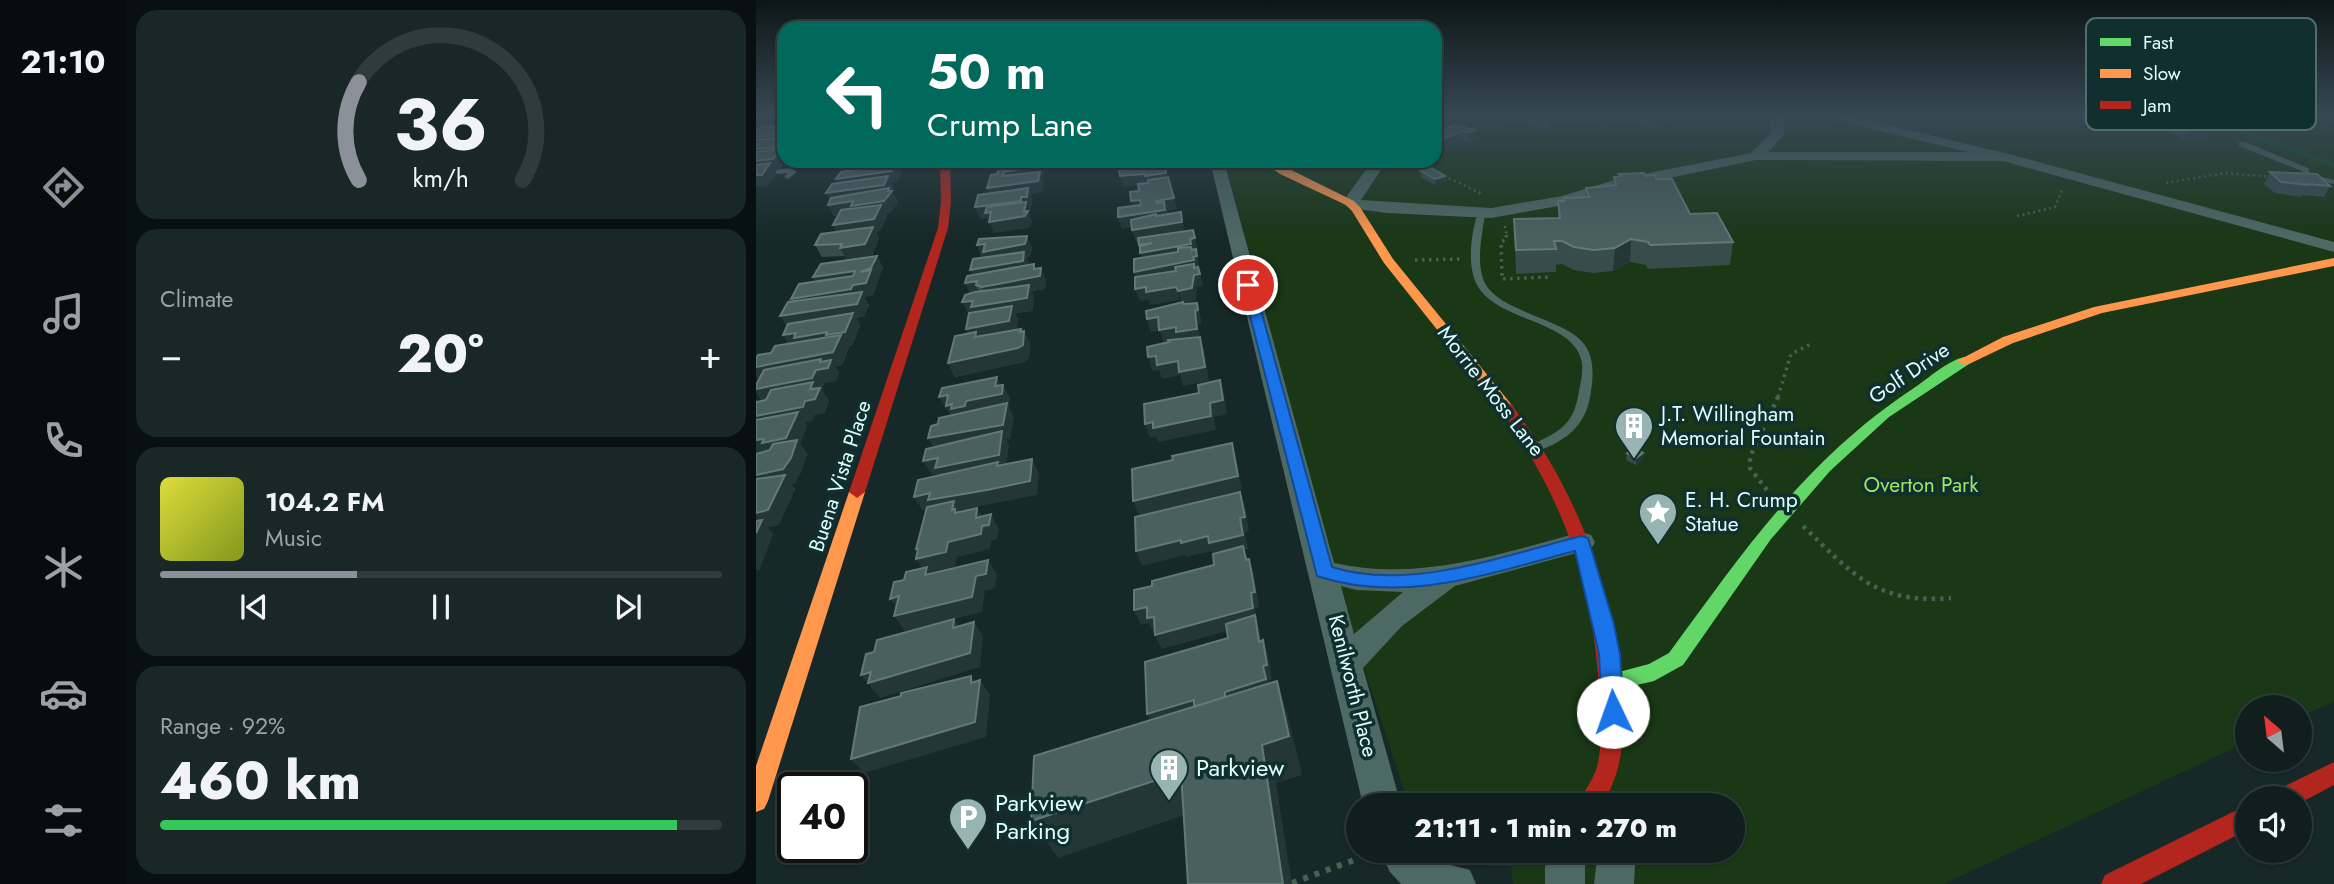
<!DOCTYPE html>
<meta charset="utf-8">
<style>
body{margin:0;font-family:Jost,sans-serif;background:#1a2727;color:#f1f3f6;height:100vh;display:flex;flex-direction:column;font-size:26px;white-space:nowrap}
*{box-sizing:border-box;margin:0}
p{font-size:23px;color:#9ca2a4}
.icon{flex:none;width:38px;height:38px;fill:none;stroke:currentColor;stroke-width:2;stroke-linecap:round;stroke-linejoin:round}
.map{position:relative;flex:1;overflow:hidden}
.side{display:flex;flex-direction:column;gap:10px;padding:10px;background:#091010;width:630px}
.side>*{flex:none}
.banner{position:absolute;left:21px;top:21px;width:665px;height:147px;border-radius:21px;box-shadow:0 2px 5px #0004,0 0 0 2px #303c3c;background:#00695c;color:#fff;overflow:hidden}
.needle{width:46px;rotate:332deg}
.fabs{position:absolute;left:1479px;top:695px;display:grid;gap:14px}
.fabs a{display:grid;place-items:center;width:77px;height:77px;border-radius:50%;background:#111e1e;box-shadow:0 2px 5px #0004,0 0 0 2px #303c3c;font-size:35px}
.speed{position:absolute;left:21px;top:772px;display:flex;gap:14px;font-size:35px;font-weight:700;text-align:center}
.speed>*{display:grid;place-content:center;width:91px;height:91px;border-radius:50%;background:#111e1e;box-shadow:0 2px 5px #0004,0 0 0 2px #303c3c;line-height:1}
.speed .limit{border:4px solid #111;border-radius:10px;background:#fff;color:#111}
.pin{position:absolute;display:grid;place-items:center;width:60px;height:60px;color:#fff;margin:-30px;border:4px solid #fff;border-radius:50%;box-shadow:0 2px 7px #0007}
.me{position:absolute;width:77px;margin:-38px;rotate:357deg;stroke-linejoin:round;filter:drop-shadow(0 0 5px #0008)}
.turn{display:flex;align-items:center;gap:24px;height:147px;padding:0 35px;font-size:32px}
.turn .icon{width:91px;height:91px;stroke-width:2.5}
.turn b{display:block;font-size:49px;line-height:60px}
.big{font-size:52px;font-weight:800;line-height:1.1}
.side .card{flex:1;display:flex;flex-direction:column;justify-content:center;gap:10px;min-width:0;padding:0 24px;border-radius:21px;background:#1a2727}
.side .dial{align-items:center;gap:0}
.dial svg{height:182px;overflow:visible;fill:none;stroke:#303c3c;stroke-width:7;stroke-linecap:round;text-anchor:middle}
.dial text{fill:#f1f3f6;stroke:none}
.song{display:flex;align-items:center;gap:21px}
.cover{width:84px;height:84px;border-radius:10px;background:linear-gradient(135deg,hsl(60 70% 55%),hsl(70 70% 35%))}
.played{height:7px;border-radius:4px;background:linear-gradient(90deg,#8c9099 35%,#303c3c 35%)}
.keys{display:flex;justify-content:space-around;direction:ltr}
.heat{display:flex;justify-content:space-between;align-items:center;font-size:38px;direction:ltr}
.charge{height:10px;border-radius:5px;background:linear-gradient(90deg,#34c759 92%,#303c3c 0)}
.trip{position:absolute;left:590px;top:793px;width:399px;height:70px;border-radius:35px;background:#111e1e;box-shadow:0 2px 5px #0004,0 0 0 2px #303c3c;font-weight:800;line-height:70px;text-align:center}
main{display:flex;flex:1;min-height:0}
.tab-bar{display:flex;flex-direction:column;width:126px;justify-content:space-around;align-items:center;background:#070c0c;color:#9ca2a4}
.tab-bar .icon{width:49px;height:49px}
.tab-bar .current{color:#8c9099}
.tab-bar b{font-size:32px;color:#f1f3f6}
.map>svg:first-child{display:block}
.green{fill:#1a3716}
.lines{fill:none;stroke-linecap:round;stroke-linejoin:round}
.stream{stroke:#094c28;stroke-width:4.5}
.path-far3{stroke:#466252;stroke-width:2.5;stroke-dasharray:2 3.5;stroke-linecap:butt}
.path-far2{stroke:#466252;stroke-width:3.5;stroke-dasharray:2.5 4.5;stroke-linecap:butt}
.path-far1{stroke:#466252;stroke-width:4.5;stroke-dasharray:3.5 5;stroke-linecap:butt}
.path{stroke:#466252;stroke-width:6;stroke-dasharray:5 7;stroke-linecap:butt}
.lane{fill:#4c6964;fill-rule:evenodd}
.street{fill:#4c6964;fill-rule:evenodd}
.fast{fill:#63d668;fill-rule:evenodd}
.slow{fill:#ff974d;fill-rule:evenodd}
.jam{fill:#b3261e;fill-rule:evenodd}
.wall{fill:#384c4c}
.shaded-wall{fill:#243636}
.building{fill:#4a605f;stroke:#617978;stroke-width:2}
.route{fill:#1a73e8;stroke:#114b97;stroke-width:2}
.labels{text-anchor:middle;stroke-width:7;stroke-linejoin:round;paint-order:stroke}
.street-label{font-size:21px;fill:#defffd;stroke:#102f2e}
.poi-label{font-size:21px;fill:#defffd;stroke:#102f2e;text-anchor:start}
.park-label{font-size:21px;fill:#9ce861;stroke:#102f2e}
.near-poi-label{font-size:24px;fill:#defffd;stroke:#102f2e;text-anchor:start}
.key{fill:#102f2e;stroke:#4e6d6c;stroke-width:2}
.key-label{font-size:19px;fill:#defffd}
</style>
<main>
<nav class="tab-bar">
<b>21:10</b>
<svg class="icon current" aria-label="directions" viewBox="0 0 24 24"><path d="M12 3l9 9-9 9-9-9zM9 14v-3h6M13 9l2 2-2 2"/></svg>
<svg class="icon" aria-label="music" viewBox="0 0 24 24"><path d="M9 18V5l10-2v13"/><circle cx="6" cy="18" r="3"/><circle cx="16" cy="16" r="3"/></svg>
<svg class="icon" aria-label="phone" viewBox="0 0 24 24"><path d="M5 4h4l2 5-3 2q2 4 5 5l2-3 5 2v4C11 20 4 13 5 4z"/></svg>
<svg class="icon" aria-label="climate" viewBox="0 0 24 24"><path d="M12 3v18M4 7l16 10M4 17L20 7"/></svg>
<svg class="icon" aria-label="car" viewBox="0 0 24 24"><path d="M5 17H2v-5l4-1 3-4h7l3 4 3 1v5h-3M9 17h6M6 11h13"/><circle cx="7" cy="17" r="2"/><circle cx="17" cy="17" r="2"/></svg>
<svg class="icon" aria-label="filters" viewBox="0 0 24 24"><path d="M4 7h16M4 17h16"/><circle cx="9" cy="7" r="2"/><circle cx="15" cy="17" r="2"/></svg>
</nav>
<section class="side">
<div class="card dial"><svg viewBox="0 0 100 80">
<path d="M14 69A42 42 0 1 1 86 69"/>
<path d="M14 69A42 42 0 0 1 14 26" stroke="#8c9099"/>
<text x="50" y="56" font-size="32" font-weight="700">36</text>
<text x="50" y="72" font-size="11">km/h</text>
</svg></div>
<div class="card"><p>Climate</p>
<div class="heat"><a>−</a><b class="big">20°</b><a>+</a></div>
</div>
<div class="card">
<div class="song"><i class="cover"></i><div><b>104.2 FM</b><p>Music</p></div></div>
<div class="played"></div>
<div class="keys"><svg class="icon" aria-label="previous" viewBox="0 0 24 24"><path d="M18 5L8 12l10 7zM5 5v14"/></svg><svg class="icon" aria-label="pause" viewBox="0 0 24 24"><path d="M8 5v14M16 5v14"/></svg><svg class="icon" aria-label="next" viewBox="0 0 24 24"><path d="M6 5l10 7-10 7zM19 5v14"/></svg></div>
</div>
<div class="card"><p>Range · 92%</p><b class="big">460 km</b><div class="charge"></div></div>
</section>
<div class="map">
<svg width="1578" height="884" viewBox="0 0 1578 884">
<rect width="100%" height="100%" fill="#172828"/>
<!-- green -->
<path class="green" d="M679 115H1578V701L1544 717V707H1491V742L1188 884H757L755 866 699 865 675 851 976 850V805H653L592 619 469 161H679Z"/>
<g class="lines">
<!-- stream -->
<path class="stream" d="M1442 115 1578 165
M1477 123 1578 120"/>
<!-- path-far3 -->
<path class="path-far3" d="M1510 115 1532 124 1578 130
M677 161 675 166 680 172 726 194
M1410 183 1469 173 1516 177
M1261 216 1299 207 1305 192 1310 189
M749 226 751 237"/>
<!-- path-far2 -->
<path class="path-far2" d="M750 235 751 239 745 242 746 279 793 277
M659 260 705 259
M1022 397 1035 354 1055 344"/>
<!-- path-far1 -->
<path class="path-far1" d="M1011 490 994 468V457L1023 395
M1047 526C1098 575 1119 604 1195 598"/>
<!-- path -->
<path class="path" d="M536 883 601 859"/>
<!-- lane -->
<path class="lane" d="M1483 142H1489L1552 168 1554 174 1578 180V184L1548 177 1546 171 1483 146Z
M35 168 41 172 32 179 28 177 32 173 0 176V172Z
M722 212 729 214C726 236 718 269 732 288 740 298 752 304 763 309 815 333 848 333 833 402 827 428 806 443 781 451L777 450 775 447 777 444C805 431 818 424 823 391 825 381 828 368 825 359 815 322 748 321 725 291 709 272 715 233 722 212Z"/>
<!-- street -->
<path class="street" d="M1015 115H1029L1028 135 1012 152H1212L1070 118 1068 115H1091L1253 154 1578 242V252L1247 161 1000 160 865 188 808 205 735 218 631 213 594 208 586 203 616 161H631L605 200 735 208 806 196 862 179 995 153 1014 134Z
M454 161H468L578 563C662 582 744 554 825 532L835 535 839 542 835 549 699 586 646 626 607 668 645 805H607ZM585 586 600 590 647 592 598 634Z
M623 850H666L679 861 714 870 720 884H645L634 872Z
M795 850H833L829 866V884H789V866Z
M842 850H880L878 884H838Z"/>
<!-- fast -->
<path class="fast" d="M1208 357 1213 358 1215 361 1213 364 1133 417 1074 471 1015 539 927 665 898 681 855 691 848 688 844 682 848 676 893 664 913 653C988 551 1050 459 1158 388 1173 378 1191 361 1208 357Z"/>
<!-- slow -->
<path class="slow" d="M505 161H517L598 201 604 207 637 259 755 404 757 407 755 410H745L628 263 596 211 590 205 524 174Z
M1578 258V266L1346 313 1257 343 1213 364 1208 365 1201 361 1247 337 1338 307Z
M101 486 109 492 12 801 8 809 0 812V766L93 492Z"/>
<!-- jam -->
<path class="jam" d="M184 161H194L195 201 192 228 109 492 101 498 93 492 182 228 185 201Z
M750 403 755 404C820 490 855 579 864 687 868 732 870 765 846 805H821C827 792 837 781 841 767 847 742 845 714 843 688 836 576 806 498 743 407Z
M1578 762V785L1544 803V798H1517L1521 790Z
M1491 805V830L1385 884H1345L1349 875Z"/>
</g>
<!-- wall -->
<path class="wall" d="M726 115H920L900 129 847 119 835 125 809 120 793 130Z
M1375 115H1431L1453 136 1429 139Z
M719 130V140L713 143 707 141 684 150V155L679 132Z
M635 161H661L656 162 657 166 645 170 636 167Z
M142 167 145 173 141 182 135 183 137 187 136 191 142 202 134 213H129L131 216 124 231 120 232 123 238 116 256H121L127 268 122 280 121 281 122 282 117 295 108 297 113 305 108 316 100 318 104 326 96 345 92 346 93 348 86 365 79 367 83 373 80 381 68 383 66 390 73 401 68 413 58 415 56 421 48 422 51 426 44 443 51 454 45 472 38 484H35L39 489 23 525 11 527 17 534 3 570 6 401 3 380 0 376V359L32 343 27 335 31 326 24 316 37 302 35 299 91 260 89 256 66 257 59 245 81 232 77 225 82 216H78L72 205 74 200 70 193 82 183 80 179Z
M665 171 689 176 690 182 679 185 665 177Z
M1514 172 1574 186 1568 197 1546 195V197L1519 193 1508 184Z
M863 174 889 176 900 179 934 214 977 242 974 265 892 269 890 265 874 262 857 271 837 273 818 270 806 264 800 265V272L760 274 758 219 802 218V201L830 197V188L857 185 858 177 863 176Z
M271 236 276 248 274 256 270 257 273 265 278 264 280 269 290 280 289 289 275 291 278 297 276 311 259 313 262 319 260 330 265 329 266 332 268 331 274 344 273 358 268 362 199 377 192 363 212 333 210 329 213 315 214 293 216 275 230 258 226 257 221 245Z
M871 453H887V460L880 465 870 460Z"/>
<!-- shaded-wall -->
<path class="shaded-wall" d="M793 115H809V120L793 130Z
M836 115H847V119L835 125Z
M901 115H920L900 129Z
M1458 126 1453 136 1429 139 1433 129Z
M719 130V140L713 143 712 133Z
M707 131V141L684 150V155L679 157V142Z
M28 134V145L0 148V137Z
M28 145V161H30L23 170 19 171 21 174 12 186 0 187V149Z
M118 161H145L142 167 145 173 141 182 135 183 137 187 135 192 136 191 142 202 134 213H129L131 216 124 231 120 232 123 238 116 256 91 260 84 248 109 244 83 237 77 225 99 213 78 216 72 205 76 204 70 193 86 190 80 179 114 173 109 162Z
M237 161H277V165L241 169Z
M286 161 289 170 288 176 285 177 288 183 286 192 275 194 277 199 275 208H272L276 223 273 228 238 233 231 218 224 219 219 207 265 197 235 199 231 188 247 176 248 172Z
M363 161H417L418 164H410L413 184 367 187 364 176 409 164 372 167 371 164 365 165Z
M655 161H656L657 166 645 170 644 165Z
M689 176 690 182 679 185V179Z
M418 198 421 209 411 211 413 221 425 212 429 234 380 242 376 230 402 223 366 229 362 217 400 201Z
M384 200 388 211 379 213 375 201Z
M437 230 442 250 440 251 447 286 441 287 440 301 426 303 422 291 436 288 382 284 378 272 388 265 383 245 396 243 399 250 434 239Z
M271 236 276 248 274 256 270 257 273 264 272 273 220 285 224 294 215 296 209 283 219 282 214 270 233 264 230 257H226L221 245Z
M875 239 874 262 857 271 859 248Z
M121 256 127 268 122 280 121 281 122 282 117 295 108 297 113 305 108 316 100 318 104 326 96 345 92 346 93 348 86 365 79 367 83 373 80 381 68 383 66 390 73 401 68 413 58 415 56 421 48 422 51 426 44 443 51 454 45 472 38 484H35L39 489 23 525 11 527 17 534 3 570H0V416L7 403 0 392V389L4 382 0 376V367L36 349 27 335 40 333 89 332 33 329 24 316 43 312 35 299 65 290 57 277 99 271 104 272Z
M278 264 283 276 285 268 290 280 289 289 275 291 278 297 276 311 259 313 262 319 259 334 216 342 210 329 213 315 206 302 232 300 226 287 278 269Z
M390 287H420L424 300 394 305 393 300 384 301 379 289Z
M441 303 446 323 442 324 444 337 448 350 453 381 427 386 424 375 406 379 403 370 396 371 392 357 408 343 404 331 395 332 391 319 439 311Z
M265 329 268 336V331L274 344 273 358 268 362 199 377 192 363 264 332Z
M241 377 247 389V385L254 398 253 407 258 417 254 439H250L253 445 250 469 188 483 182 474 176 475 167 461 180 452 172 438 197 419 183 397 192 395 210 401 239 386Z
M464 380 468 394 471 414 458 417 460 430 402 442 400 437 394 438 389 424 454 403Z
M476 443 480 457 486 490 383 515 377 501Z
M887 453V460L880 465V458Z
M276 459 283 473 281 495 204 510 206 515 178 509 167 511 158 497Z
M484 492 489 506 493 531 489 533 492 549 489 550 492 561 458 558 456 551 430 557 429 555 386 566 380 551 484 518Z
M221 508 229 522 235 514 243 529 241 539 235 541 234 549 201 557 199 566 175 572 181 582 169 575 170 574 160 559 165 558 160 549 192 542 220 518Z
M493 559 498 574 503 607 499 608 508 656 503 642 500 623 406 649 399 635 495 593Z
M232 560 241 575 239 588 229 591 226 612 149 631 138 616 220 576Z
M143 596 145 613 134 599Z
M391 607 398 617 405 631 398 633 393 623 385 625 378 610Z
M198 619 208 634 197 628Z
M218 622 227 637 224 667 124 698 105 675Z
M507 640 512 655 516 679 512 681 515 694 398 728 391 714 469 692 507 666Z
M215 676 223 688 224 680 234 695 230 737 108 773 95 759Z
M521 681 533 720 546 775 520 783 536 884H527L506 745Z
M425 772 443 810 302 858 275 821Z"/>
<!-- building -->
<path class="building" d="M28 125V134L0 137V132L4 127Z
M699 125 719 130 712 133 707 131 679 142V132Z
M28 137 27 146 0 149V140Z
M25 148 17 159 0 161V152Z
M259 161H285L284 165 248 172 247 176 284 172 282 181 231 188 235 175 241 174 246 162Z
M384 161H409L410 173 389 176V174L364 176 363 170 373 169V163Z
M635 161H655L644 165Z
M14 163 6 175H0V165Z
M140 163 136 171 80 179 85 172Z
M675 168 689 176 679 179 665 171Z
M1514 172 1561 174 1574 186 1550 184 1552 185 1525 182Z
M888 173 889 176 899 175 900 179H916L934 214 961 213 977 242 894 245 892 242 875 239 859 248 838 250 818 247 806 241H798L800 249 760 250 758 219 804 218 802 201H808V198L833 197 830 188 860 185 858 177 865 176 863 174Z
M132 176 128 185 70 193 76 184Z
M412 177 418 198 400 201 401 203 408 202 409 210 362 217V208L385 205 384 200 375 201 374 192 383 191 382 184 392 183V180Z
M133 188 132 191H136L128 201 95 206 97 201 72 205 75 198Z
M272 188 271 197H265V201L219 207 222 195Z
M270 202 268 212 272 211 269 216 233 222 235 212 229 213 231 207Z
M125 205 118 219 77 225 85 210Z
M425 212 426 222 376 230 375 220 400 214V216Z
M117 227 109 244 84 248 86 244 59 245 65 234Z
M437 230 439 238 434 239 435 244 384 253V246L396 243 383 245 382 238Z
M271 236 269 244 227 252 229 244 221 245 223 239Z
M435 247 436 250 440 249 441 256 437 257 438 260 378 272V259L422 252V248Z
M268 252 267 261 214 270 217 259Z
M121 256 115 268 104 272 115 270 110 283 97 285 95 289 35 299 43 284 97 276 99 271 57 277 65 264Z
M278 264V269L285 268 284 276 226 287 220 285 221 281 209 283 211 276Z
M438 264V268L442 267 444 274 438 275 436 288 422 291 420 287 390 292V287L379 289V277L420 271 419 267Z
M273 285 271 298 215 307 217 301 206 302 209 295 219 292Z
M106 292 101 304 24 316 32 302Z
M427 302V304L441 303 442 310 439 311 441 329 420 332V327L403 330 402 317 391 319 390 311Z
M256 306 253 321 210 329 213 313Z
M97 313 89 332 70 335 71 332 38 338 40 333 27 335 32 324Z
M265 329 264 332 268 331 267 345 262 348 192 363 199 336 220 332 219 337Z
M85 335 77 352 0 367V359L2 355 15 353 19 346Z
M444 337 449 367 423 372 422 361 401 365 400 356 392 357 391 347 413 342 412 340Z
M65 359 64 362 75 360 72 368 60 370 56 378 0 389V385L8 370Z
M241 377 239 386 247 385 246 394 210 401 209 406 195 409 196 404 190 406 192 395 183 397 186 388Z
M464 380 467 400 454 403 455 416 397 428V422L389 424 388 404 443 393 442 385Z
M57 382 54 389 64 388 59 399 49 401 47 407 0 416V402L10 400 15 390Z
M251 403 247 425 172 438 175 426 182 424 183 418Z
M42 412 30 438 6 443 8 439 0 440V420Z
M246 431 243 455 179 468 182 458 167 461 170 449Z
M41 440 35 458 27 469 0 475V454L14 450 17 444Z
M476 443 482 476 377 501 376 469 417 460 416 456Z
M879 447 887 453 880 458 871 453Z
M276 459 274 481 231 490 172 500 174 493 158 497 162 480 242 462 241 466Z
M29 475 12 510 0 513V479Z
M484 492 489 517 484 518 487 535 453 543 452 536 425 543V540L380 551 379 517Z
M198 501 196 510 199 509V513L221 508 220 518 235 514 233 525 226 526 225 534 192 542 190 552 160 559 162 549H160L171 507Z
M6 520 0 533V521Z
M487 546 490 560 493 559 499 592 495 593 497 608 399 635 398 617 391 618V607L378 610V590L396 586V581L458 565 457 554Z
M232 560 230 574 220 576 216 597 138 616 143 596 134 599 138 582 148 580 150 572 171 567 169 575Z
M499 615 503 642 507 640 511 665 507 666 510 679 469 692V697L438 707V700L391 714 389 662 472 638 470 624Z
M198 619 197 628 218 622 214 653 112 683 115 672 105 675 110 654 118 652 121 640Z
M215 676V683L224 680 219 722 95 759 104 707 145 696V693Z
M521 681 533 736 506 745 527 884H432L425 772 275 821 278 756Z"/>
<!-- sky -->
<linearGradient id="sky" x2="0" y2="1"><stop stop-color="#0d1616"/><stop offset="0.48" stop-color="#364853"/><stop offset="1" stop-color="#364853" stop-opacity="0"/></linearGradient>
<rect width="1578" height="239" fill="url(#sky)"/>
<!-- route -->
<path class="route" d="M492 282 498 285 576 567C653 592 750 555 825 536L832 538 858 624 864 654 868 712 865 719 857 722 849 719 846 712 843 654 819 551C734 573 648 605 561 576L486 285Z"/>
<!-- icons -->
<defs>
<symbol id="building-pin" viewBox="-11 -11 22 30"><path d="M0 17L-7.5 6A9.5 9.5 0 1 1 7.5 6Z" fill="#98b4b2" stroke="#102f2e"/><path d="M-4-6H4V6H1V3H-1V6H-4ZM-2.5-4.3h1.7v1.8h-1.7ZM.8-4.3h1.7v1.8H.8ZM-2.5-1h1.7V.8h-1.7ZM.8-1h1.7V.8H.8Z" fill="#fff"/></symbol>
<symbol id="sight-pin" viewBox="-11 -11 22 30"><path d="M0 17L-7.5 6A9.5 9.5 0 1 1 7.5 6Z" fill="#98b4b2" stroke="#102f2e"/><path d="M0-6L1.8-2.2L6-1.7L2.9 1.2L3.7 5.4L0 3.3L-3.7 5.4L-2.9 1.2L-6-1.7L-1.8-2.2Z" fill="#fff"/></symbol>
<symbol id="parking-pin" viewBox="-11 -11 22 30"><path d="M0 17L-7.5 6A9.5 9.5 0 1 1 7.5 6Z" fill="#98b4b2" stroke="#102f2e"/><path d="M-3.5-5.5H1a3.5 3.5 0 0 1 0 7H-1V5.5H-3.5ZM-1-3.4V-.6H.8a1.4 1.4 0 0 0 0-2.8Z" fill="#fff"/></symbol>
</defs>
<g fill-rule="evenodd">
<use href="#building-pin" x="856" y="404" width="44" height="60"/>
<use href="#sight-pin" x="880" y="490" width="44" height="60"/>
<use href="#building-pin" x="391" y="746" width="44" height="60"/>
<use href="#parking-pin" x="190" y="795" width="44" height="60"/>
</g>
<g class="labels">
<!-- street labels -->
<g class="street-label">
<text transform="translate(1153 373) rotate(-34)" y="7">Golf Drive</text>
<text transform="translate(735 391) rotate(52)" y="7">Morrie Moss Lane</text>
<text transform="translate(84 476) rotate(-72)" y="7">Buena Vista Place</text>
<text transform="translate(597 686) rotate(76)" y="7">Kenilworth Place</text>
</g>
<!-- poi labels -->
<g class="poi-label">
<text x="905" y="421">J.T. Willingham<tspan x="905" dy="24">Memorial Fountain</tspan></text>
<text x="929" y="507">E. H. Crump<tspan x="929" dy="24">Statue</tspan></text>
</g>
<!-- park labels -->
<g class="park-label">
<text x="1165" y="492">Overton Park</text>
</g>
<!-- near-poi labels -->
<g class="near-poi-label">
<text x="440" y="776">Parkview</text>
<text x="239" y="811">Parkview<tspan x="239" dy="28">Parking</tspan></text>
</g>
</g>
<!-- legend -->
<rect x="1330" y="18" width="230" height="112" rx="10" class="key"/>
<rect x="1344" y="38" width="31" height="8" fill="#63d668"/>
<rect x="1344" y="69" width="31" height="9" fill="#ff974d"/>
<rect x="1344" y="101" width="31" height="8" fill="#b3261e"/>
<g class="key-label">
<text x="1387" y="49">Fast</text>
<text x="1387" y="80">Slow</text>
<text x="1387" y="112">Jam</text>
</g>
</svg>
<div class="fabs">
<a><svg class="needle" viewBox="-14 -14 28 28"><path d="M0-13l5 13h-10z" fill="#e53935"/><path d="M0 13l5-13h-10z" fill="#9ca2a4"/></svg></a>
<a><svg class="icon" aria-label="sound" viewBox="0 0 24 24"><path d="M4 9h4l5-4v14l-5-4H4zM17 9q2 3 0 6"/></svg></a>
</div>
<div class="speed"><div class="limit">40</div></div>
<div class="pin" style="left:492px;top:285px;background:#d93025"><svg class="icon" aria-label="arrive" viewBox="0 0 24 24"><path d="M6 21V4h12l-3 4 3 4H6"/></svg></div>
<svg class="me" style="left:857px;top:712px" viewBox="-20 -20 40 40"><circle r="19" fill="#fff"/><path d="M0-13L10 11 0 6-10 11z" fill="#1a73e8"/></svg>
<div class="trip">21:11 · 1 min · 270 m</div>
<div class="banner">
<div class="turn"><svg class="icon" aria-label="left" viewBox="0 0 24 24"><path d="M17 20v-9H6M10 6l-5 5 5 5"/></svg><div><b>50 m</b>Crump Lane</div></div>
</div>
</div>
</main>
